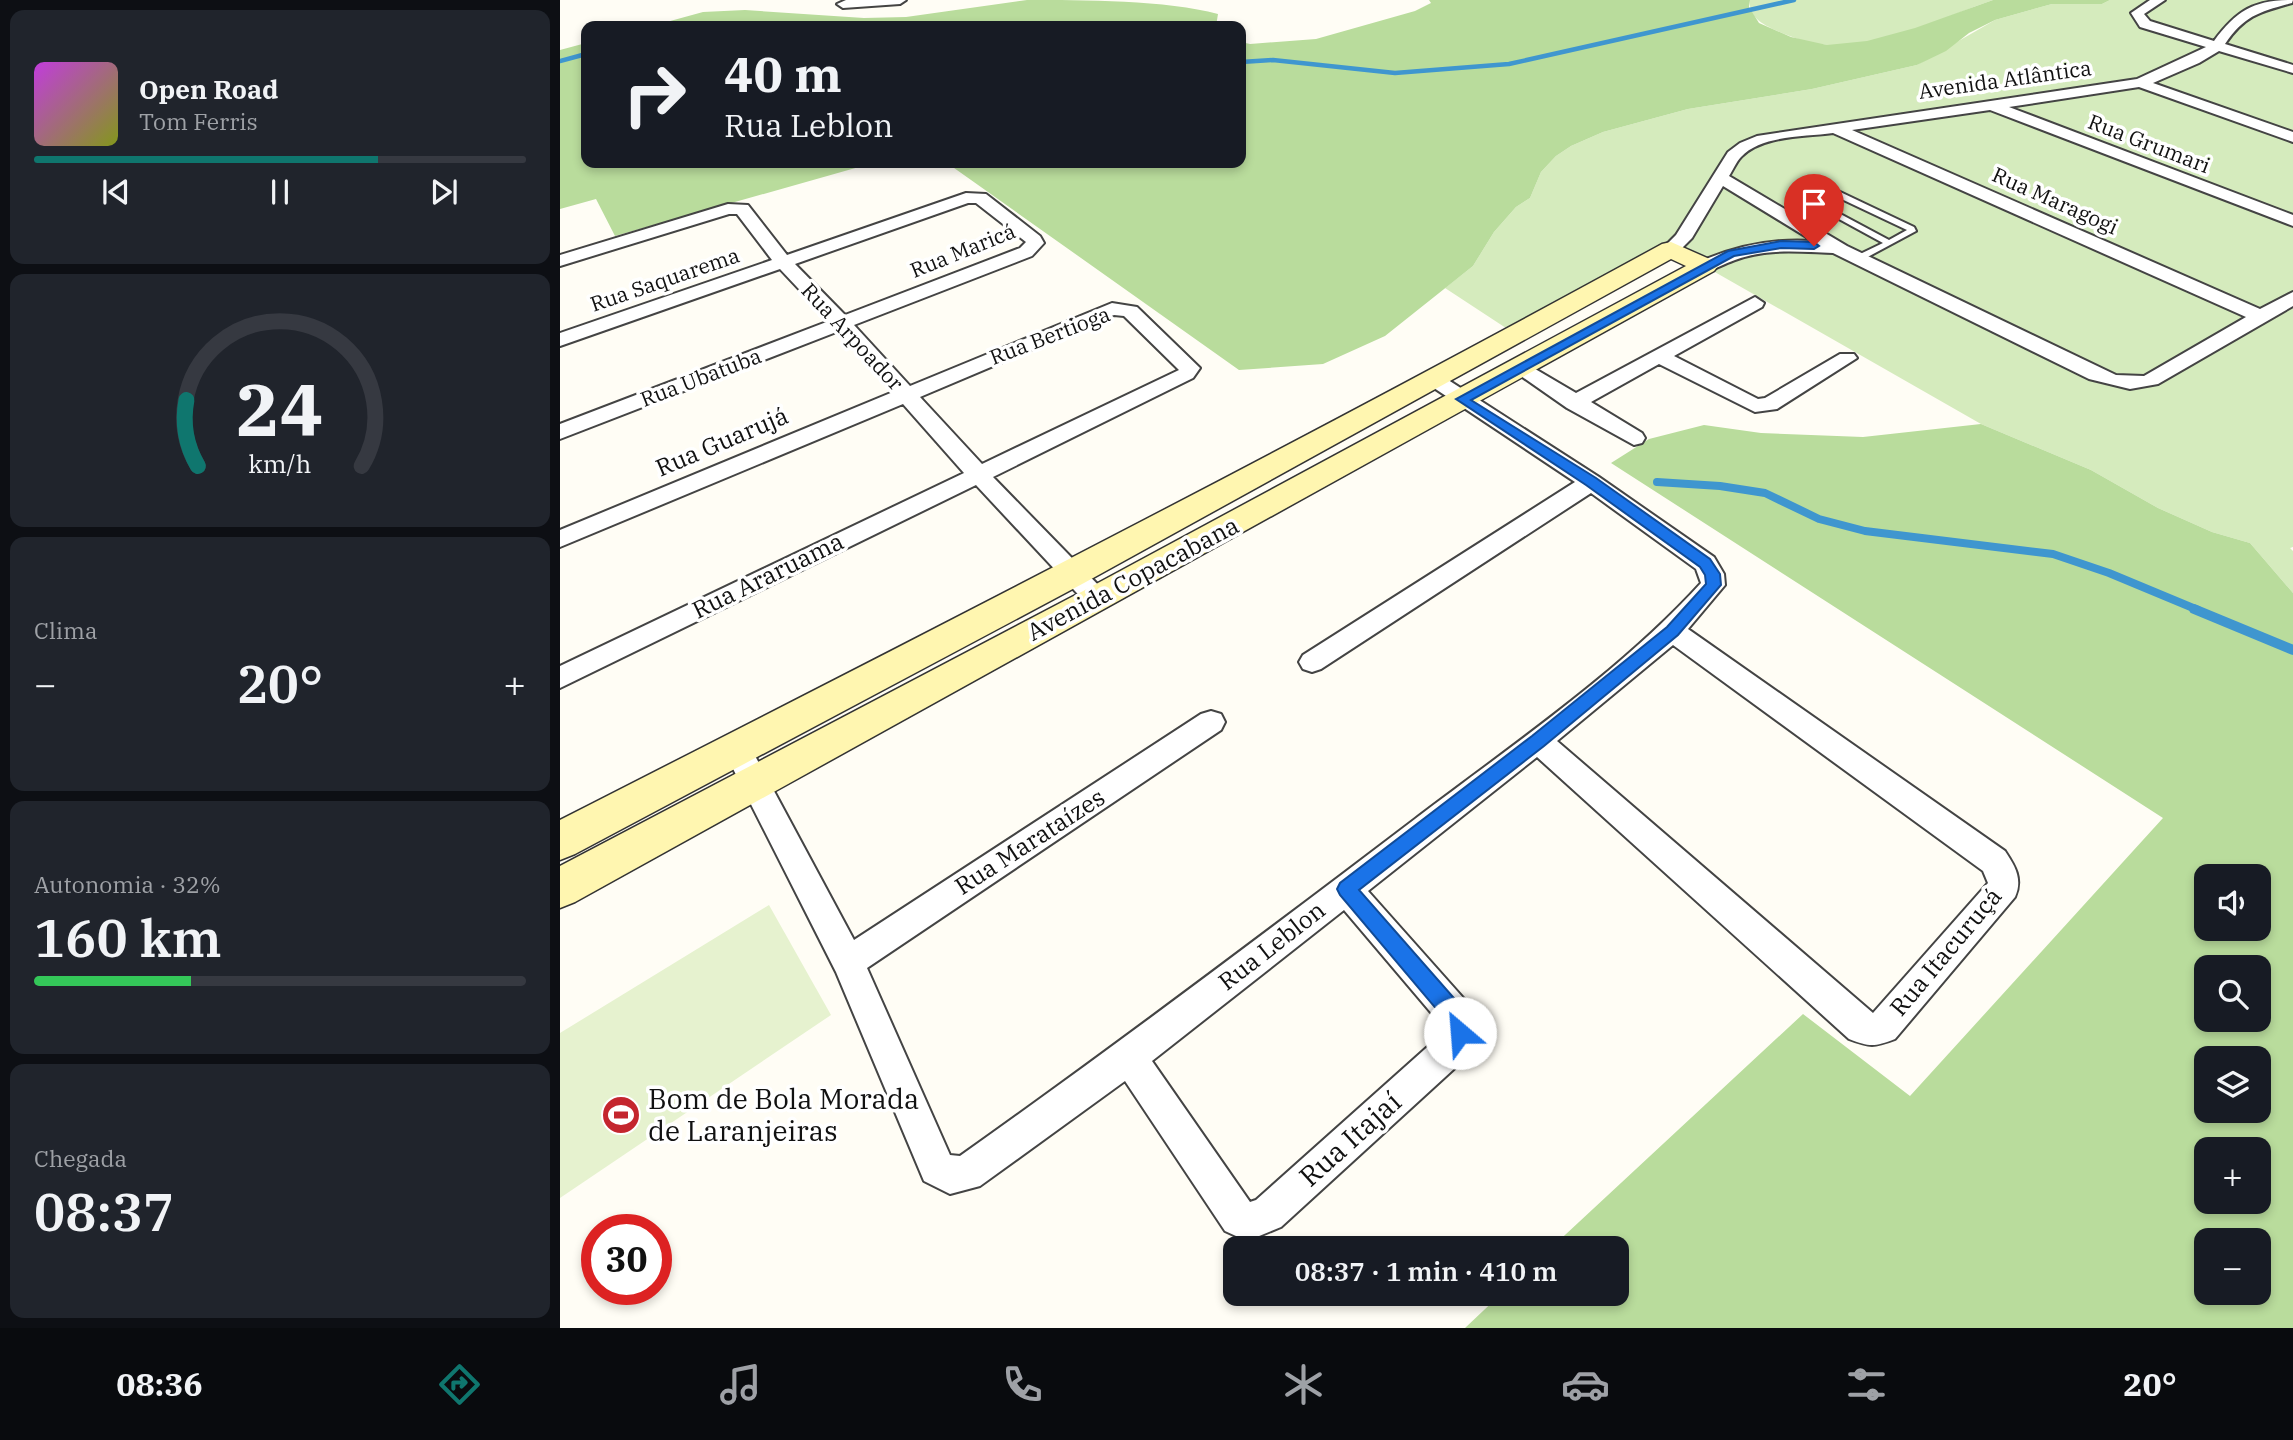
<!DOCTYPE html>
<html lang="pt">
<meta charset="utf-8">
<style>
body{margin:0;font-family:"IBM Plex Serif",serif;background:#20242c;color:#f1f3f6;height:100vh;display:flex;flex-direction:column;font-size:26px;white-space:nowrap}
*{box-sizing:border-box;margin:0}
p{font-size:23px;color:#9ea1a6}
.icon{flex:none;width:38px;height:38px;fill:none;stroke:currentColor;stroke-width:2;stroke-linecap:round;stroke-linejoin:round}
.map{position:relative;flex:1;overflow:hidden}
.panel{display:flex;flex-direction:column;gap:10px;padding:10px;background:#0d0f14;width:560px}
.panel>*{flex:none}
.hud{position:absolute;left:21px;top:21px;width:665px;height:147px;border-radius:14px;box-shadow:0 4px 10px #0003;background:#171b24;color:#f1f3f6;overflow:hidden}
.buttons{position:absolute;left:1634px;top:864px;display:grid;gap:14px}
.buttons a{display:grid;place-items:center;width:77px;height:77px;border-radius:14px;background:#171b24;box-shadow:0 4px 10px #0003;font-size:35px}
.speed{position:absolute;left:21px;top:1214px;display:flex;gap:14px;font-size:35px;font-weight:700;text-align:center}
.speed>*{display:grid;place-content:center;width:91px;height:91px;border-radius:50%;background:#171b24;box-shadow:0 4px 10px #0003;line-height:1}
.speed .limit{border:10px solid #d22;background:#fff;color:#111}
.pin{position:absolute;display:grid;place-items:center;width:60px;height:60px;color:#fff;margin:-72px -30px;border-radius:50% 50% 50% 0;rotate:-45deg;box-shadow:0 0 7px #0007}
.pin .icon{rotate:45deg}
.me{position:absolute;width:77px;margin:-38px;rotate:333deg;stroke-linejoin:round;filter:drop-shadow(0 0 5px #0008)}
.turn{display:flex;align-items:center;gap:24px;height:147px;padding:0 28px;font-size:32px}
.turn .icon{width:91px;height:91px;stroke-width:2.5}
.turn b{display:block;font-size:49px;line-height:60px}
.big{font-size:52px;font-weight:600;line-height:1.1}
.panel .tile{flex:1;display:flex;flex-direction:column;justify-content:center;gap:10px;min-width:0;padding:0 24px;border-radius:14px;background:#20242c}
.panel .dial{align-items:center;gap:0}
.dial svg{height:182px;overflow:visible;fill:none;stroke:#363941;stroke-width:7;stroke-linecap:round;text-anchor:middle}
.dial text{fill:#f1f3f6;stroke:none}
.song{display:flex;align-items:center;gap:21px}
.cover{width:84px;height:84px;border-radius:10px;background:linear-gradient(135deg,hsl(290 70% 55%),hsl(70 70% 35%))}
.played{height:7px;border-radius:4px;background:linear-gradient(90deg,#0f766e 70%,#363941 70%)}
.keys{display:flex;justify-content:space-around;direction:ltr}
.heat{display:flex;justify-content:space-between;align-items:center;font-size:38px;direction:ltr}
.charge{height:10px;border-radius:5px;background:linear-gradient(90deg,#34c759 32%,#363941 0)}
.trip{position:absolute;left:663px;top:1236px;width:406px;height:70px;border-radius:14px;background:#171b24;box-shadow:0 4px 10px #0003;font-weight:600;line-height:70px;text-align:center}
.dock{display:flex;height:112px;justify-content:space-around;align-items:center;background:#090b0e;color:#9ea1a6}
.dock .icon{width:49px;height:49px}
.dock .selected{color:#0f766e}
.dock b{font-size:32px;color:#f1f3f6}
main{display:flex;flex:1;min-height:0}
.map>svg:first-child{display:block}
.green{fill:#d5ebbd}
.forest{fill:#b9dc9c;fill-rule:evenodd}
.pitch{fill:#e6f2cf}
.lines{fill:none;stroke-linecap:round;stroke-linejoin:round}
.stream-far2{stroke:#3f96cf;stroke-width:4.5}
.stream-far1{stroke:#3f96cf;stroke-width:8}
.stream{stroke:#3f96cf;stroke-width:10}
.lane-casing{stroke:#444;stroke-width:4}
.street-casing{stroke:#444;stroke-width:4}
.secondary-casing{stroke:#333;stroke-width:3}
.lane{fill:#fff;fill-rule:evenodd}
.street{fill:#fff;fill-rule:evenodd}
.secondary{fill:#fff6b0;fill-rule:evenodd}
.route{fill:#1a73e8;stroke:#114b97;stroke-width:2}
.labels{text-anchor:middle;stroke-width:7;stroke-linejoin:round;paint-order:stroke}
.far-street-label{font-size:21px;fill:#111;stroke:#fff}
.street-label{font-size:24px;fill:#111;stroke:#fff}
.near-poi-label{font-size:28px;fill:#111;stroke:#fff;text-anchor:start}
.near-street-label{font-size:28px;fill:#111;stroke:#fff}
</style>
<main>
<section class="panel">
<div class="tile">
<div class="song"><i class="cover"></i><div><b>Open Road</b><p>Tom Ferris</p></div></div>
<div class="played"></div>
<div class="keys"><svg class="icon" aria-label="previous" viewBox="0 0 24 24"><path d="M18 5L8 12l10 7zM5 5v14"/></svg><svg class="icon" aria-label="pause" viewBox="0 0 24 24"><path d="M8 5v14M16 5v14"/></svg><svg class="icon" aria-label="next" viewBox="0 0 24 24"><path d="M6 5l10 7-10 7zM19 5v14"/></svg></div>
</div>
<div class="tile dial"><svg viewBox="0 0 100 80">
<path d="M14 69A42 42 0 1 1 86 69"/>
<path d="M14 69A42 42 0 0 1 9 40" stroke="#0f766e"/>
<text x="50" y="56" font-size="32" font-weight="700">24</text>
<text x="50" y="72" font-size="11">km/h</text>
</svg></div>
<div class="tile"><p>Clima</p>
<div class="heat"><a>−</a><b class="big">20°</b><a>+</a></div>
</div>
<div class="tile"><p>Autonomia · 32%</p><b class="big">160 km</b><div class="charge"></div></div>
<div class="tile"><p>Chegada</p><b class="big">08:37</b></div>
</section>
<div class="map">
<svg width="1733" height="1328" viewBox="0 0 1733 1328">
<rect width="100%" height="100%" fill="#fffdf5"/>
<!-- green -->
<path class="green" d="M1190 0H1433C1384 17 1319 48 1267 45 1249 44 1231 37 1215 30 1202 24 1188 16 1190 0Z
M1550 0H1733V547L1730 548 1733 551V593L1690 543 1652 532 1598 508 1531 470 1421 424 1111 247 949 330 885 288 913 266 934 232 956 207 970 198 981 172 996 156 1011 146 1043 132 1128 109 1252 89 1357 65 1435 20 1492 4H1542Z"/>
<!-- forest -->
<path class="forest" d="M467 0C523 0 607 0 658 14L656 26H92L143 12 185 10 304 18 346 17Z
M869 0H1190L1189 7 1199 23 1231 37 1267 45 1307 41 1355 28 1433 0H1550L1542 4H1492L1435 20 1409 33 1386 51 1357 65 1252 89 1128 109 1043 132 1011 146 996 156 981 172 970 198 956 207 934 232 913 266 825 336 763 364 679 370 387 163H681V42L690 44 756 39 855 11 871 3Z
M26 43V163H313L55 236 36 199 0 209V50Z
M1421 424 1531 470 1598 508 1652 532 1690 543 1733 593V1328H905L942 1293H1057V1248H991L1243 1014 1350 1096 1603 818 1051 463 1089 439 1144 425 1201 433 1303 437ZM1647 877H1699V929H1647ZM1647 968H1699V1020H1647ZM1647 1059H1699V1111H1647ZM1647 1150H1699V1202H1647ZM1647 1241H1699V1293H1647Z"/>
<!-- pitch -->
<path class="pitch" d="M209 905 271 1015 0 1198V1033Z"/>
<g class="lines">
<!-- stream-far2 -->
<path class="stream-far2" d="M0 61 26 54
M681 62 713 60 835 73 949 64 1234 0"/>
<!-- stream-far1 -->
<path class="stream-far1" d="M1097 482 1160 486 1205 493 1259 519 1305 531 1493 554 1549 573 1638 610"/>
<!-- stream -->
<path class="stream" d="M1634 609 1733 650"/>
<defs>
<path id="lane" d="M1270 190H1276L1354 227 1356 231 1302 260H1296V256L1323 243 1246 201ZM1273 195 1347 230 1329 240 1256 201Z"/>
<path id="street" d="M286 0H346L340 4 283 8 277 4Z
M1590 0H1605L1584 14 1590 21 1654 41C1677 10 1694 0 1733 0L1732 3C1700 12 1685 15 1665 44L1733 65V73L1659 51 1639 63 1593 83 1733 132V142L1579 87 1449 107 1733 215V226L1430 110 1292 130 1700 309 1733 292V306L1598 384 1570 389 1529 379 1273 253C1239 252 1208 248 1175 260 1163 264 1151 273 1139 270L1136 266 1139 262C1176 246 1212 238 1253 241L1163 186 1132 238 1117 253H1105L1102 249 1116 235 1168 152 1180 143 1197 136 1577 79 1646 47 1580 27 1571 13ZM1273 133 1686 317 1584 376 1556 375 1287 246 1169 176C1173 170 1176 162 1181 157 1201 135 1245 137 1273 133Z
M406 193 426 194 480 236 484 243 472 256 294 325 350 386 552 303 577 307 640 368 633 378 433 477 546 593 549 599 546 605 537 608 528 605 416 485 0 688V666L404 473 343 404 0 547V530L333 392 279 331 0 439V424L269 321 220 269 0 346V333L212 260 177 214H169L0 266V255L168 204 188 205 227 255ZM408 203H416L466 242 460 248 285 315 235 264ZM554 315 564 316 619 370 422 464 360 397Z
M1195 297 1204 303 1202 307 1114 356 1198 399 1205 398 1280 354H1294L1297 358 1217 409 1195 412 1099 364 1031 402 1082 433 1085 438 1082 443 1074 445 1007 408 948 367 951 363H965L1016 393Z
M875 374 882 376 1039 477 1154 557 1164 574 1165 585 1128 629 1445 851C1455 866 1463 879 1455 897L1335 1039C1314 1047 1310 1047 1289 1039L977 757 808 891 905 1000 917 1033 907 1057 721 1227 687 1241 665 1231 565 1081 420 1186 390 1194 364 1181 276 972 162 747 166 739 176 735 186 739 294 940 641 714 651 711 661 714 665 722 661 730 307 968 390 1155 400 1156C554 1047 705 933 855 819 951 746 1060 672 1141 583L1136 569 1031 493 761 669 752 672 743 669 739 662 743 655 1015 482 868 384 865 380 868 376ZM1113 645 1423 871 1428 883 1313 1013 997 741ZM784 910 879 1022 883 1033 696 1200 690 1202 592 1061Z"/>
<path id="secondary" d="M1111 242 1154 261 1158 266 1154 271 15 902 0 908V866L525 590 1126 266 1111 259 524 583 15 854 0 860V820C369 632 739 443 1102 244Z"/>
</defs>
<!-- lane casing -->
<use href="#lane" class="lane-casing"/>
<!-- street casing -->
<use href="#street" class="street-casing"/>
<!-- secondary casing -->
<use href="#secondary" class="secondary-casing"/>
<!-- lane -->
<use href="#lane" class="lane"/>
<!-- street -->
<use href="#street" class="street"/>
<!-- secondary -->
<use href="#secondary" class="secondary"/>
</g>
<!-- route -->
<path class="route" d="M1221 241 1254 242 1259 246 1254 249 1221 248 1174 256 911 400 1036 478 1150 559 1160 574 1161 585 1118 635 984 746 799 890 900 1005 910 1033 907 1041 900 1044 892 1041 884 1018 780 895 777 889 780 883 972 736 1107 627 1146 584 1145 575 1140 567 1026 485 896 399 1168 251Z"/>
<!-- icons -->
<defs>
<symbol id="stadium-disc" viewBox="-11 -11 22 22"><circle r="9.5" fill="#c4262e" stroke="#fff"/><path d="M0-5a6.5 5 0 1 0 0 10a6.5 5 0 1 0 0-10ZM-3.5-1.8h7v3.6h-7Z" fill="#fff"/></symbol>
</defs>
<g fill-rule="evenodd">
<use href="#stadium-disc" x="39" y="1093" width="44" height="44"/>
</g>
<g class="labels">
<!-- far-street labels -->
<g class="far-street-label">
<text transform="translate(1445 80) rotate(-8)" y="7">Avenida Atlântica</text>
<text transform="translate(1589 144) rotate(21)" y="7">Rua Grumari</text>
<text transform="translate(1495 201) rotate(24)" y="7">Rua Maragogi</text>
<text transform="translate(403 251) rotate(-22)" y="7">Rua Maricá</text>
<text transform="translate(105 280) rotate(-19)" y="7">Rua Saquarema</text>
<text transform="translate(490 336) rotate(-21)" y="7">Rua Bertioga</text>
<text transform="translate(292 337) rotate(47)" y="7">Rua Arpoador</text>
<text transform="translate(141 378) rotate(-21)" y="7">Rua Ubatuba</text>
</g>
<!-- street labels -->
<g class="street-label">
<text transform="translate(162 442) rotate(-23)" y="8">Rua Guarujá</text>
<text transform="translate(208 576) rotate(-26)" y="8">Rua Araruama</text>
<text transform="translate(573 579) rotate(-28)" y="8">Avenida Copacabana</text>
<text transform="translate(470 842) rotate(-33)" y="8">Rua Marataízes</text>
<text transform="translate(712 946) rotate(-38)" y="8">Rua Leblon</text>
<text transform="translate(1386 952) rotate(-50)" y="8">Rua Itacuruçá</text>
</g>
<!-- near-poi labels -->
<g class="near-poi-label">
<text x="88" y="1109">Bom de Bola Morada<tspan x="88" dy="32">de Laranjeiras</tspan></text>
</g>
<!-- near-street labels -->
<g class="near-street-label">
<text transform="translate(790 1139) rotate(-42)" y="10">Rua Itajaí</text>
</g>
</g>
</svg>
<div class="buttons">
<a><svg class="icon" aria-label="sound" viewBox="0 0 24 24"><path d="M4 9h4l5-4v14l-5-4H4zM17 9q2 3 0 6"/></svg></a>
<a><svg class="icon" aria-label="search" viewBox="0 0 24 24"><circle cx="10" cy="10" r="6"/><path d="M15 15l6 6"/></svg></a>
<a><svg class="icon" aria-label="layers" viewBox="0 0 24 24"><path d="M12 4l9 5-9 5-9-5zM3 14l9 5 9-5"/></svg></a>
<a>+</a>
<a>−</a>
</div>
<div class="speed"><div class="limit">30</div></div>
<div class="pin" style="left:1254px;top:246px;background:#d93025"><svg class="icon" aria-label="arrive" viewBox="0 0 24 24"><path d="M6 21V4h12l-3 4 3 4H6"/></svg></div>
<svg class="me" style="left:900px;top:1033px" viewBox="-20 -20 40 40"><circle r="19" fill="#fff"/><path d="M0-13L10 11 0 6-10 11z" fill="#1a73e8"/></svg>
<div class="trip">08:37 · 1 min · 410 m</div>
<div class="hud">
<div class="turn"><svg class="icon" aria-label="right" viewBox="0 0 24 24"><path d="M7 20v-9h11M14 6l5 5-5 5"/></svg><div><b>40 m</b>Rua Leblon</div></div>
</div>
</div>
</main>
<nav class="dock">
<b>08:36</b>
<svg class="icon selected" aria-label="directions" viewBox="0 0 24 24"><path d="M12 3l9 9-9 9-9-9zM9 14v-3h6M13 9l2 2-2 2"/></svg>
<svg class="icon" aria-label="music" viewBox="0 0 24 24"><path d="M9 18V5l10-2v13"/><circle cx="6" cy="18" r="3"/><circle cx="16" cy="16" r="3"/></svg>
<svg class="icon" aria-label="phone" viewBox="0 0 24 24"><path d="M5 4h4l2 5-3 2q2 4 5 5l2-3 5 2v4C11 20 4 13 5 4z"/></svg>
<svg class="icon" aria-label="climate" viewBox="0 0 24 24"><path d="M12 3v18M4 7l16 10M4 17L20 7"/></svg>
<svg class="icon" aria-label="car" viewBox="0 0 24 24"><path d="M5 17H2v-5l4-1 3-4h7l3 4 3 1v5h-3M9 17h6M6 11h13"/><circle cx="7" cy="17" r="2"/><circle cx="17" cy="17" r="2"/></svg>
<svg class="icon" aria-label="filters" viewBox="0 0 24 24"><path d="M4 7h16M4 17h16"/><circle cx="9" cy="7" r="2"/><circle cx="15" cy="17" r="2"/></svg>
<b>20°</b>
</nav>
